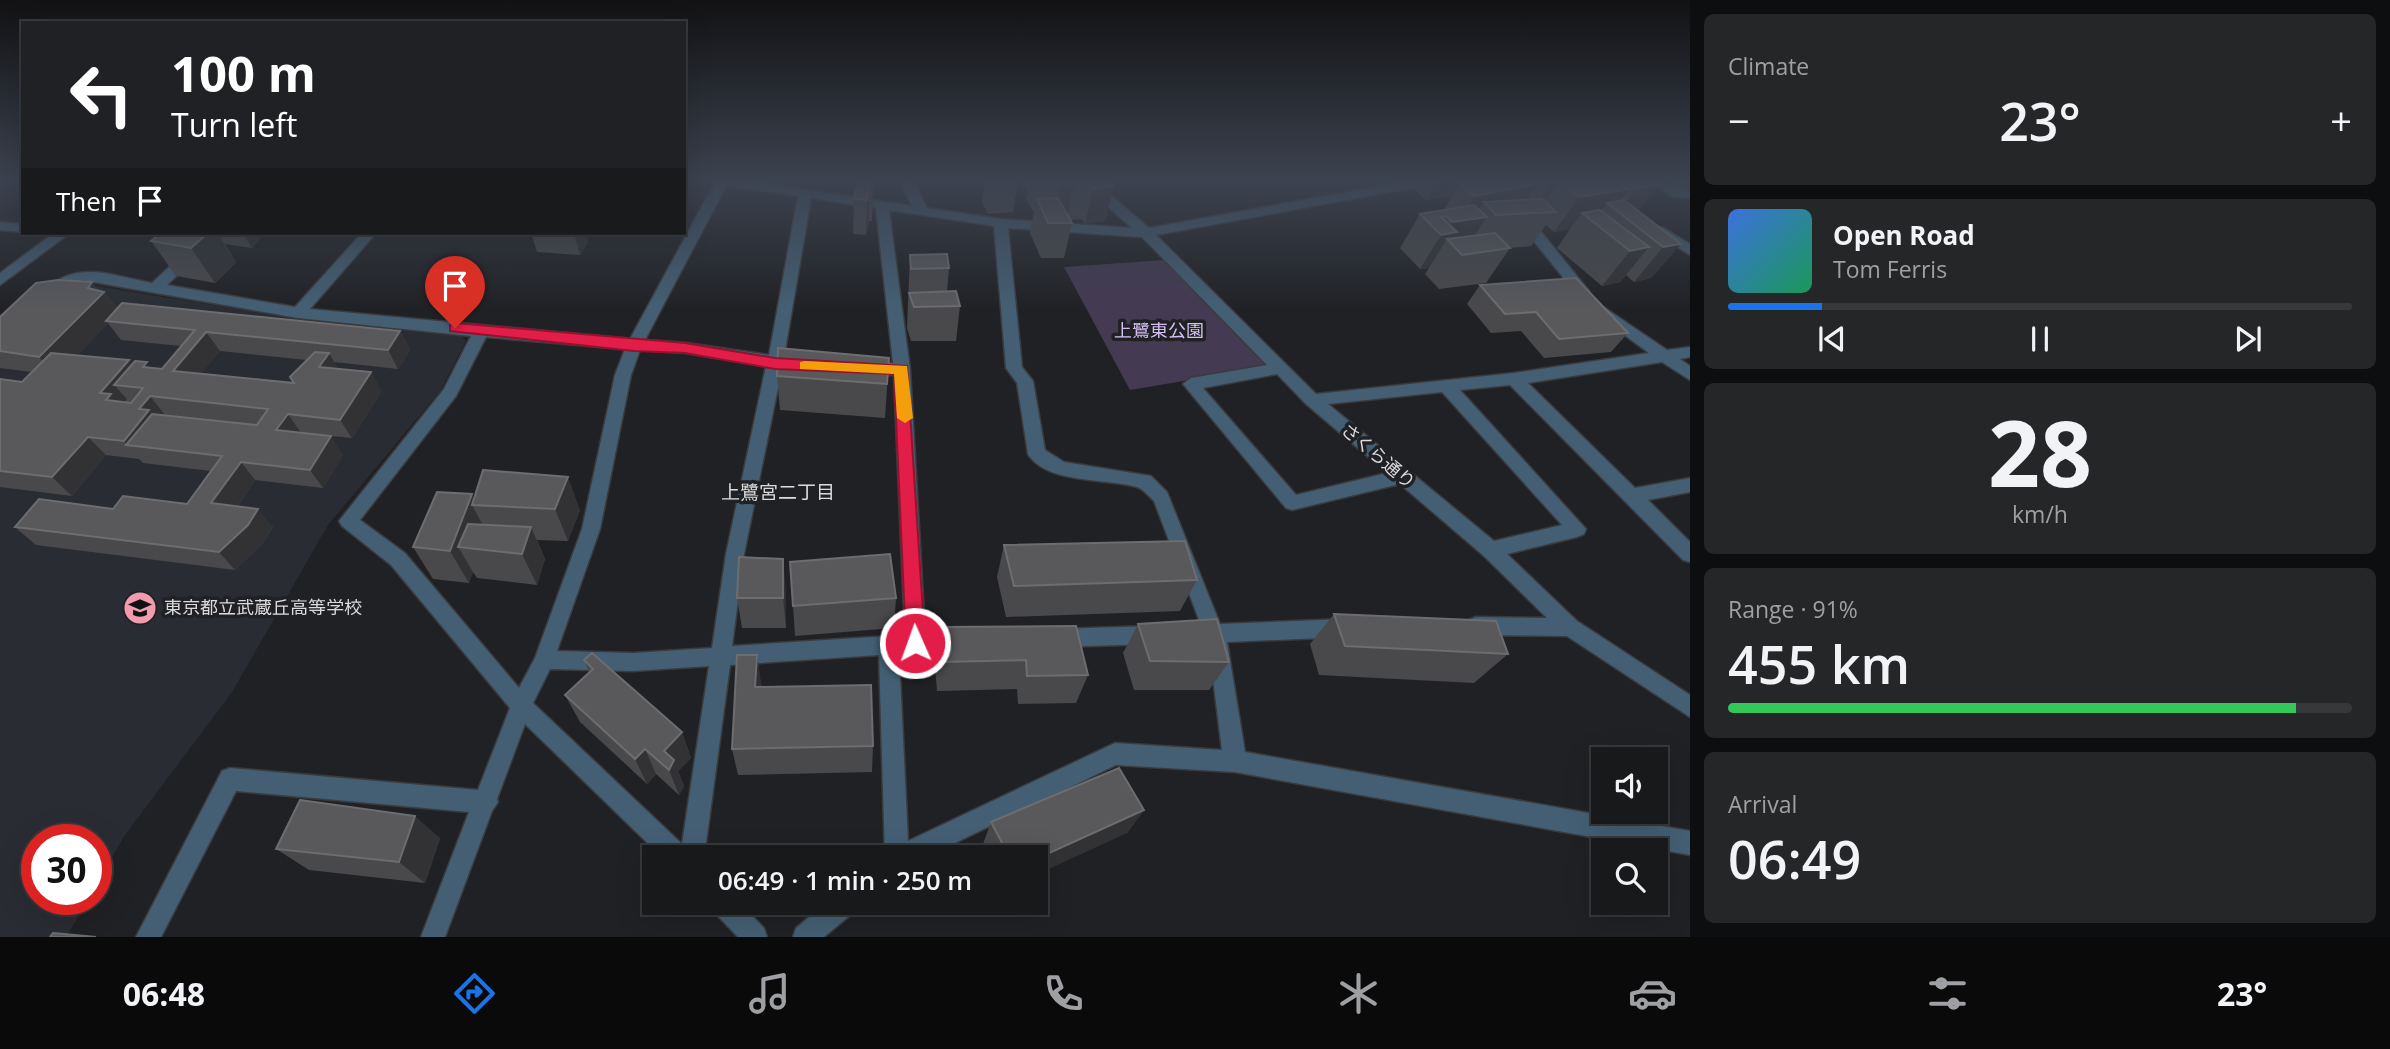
<!DOCTYPE html>
<meta charset="utf-8">
<style>
body{margin:0;font-family:"Open Sans","Noto Sans JP",sans-serif;background:#252628;color:#f1f3f6;height:100vh;display:flex;flex-direction:column;font-size:26px;white-space:nowrap}
*{box-sizing:border-box;margin:0}
p{font-size:23px;color:#9fa0a3}
.icon{flex:none;width:38px;height:38px;fill:none;stroke:currentColor;stroke-width:2;stroke-linecap:round;stroke-linejoin:round}
.map{position:relative;flex:1;overflow:hidden}
.details{display:flex;flex-direction:column;gap:14px;padding:14px;background:#0d0e0f;width:700px}
.details>*{flex:none}
.guide{position:absolute;left:21px;top:21px;width:665px;height:214px;border-radius:0px;box-shadow:0 7px 28px #0002,0 0 0 2px #36383a;background:#202124;color:#fff;overflow:hidden}
.buttons{position:absolute;left:1591px;top:747px;display:grid;gap:14px}
.buttons a{display:grid;place-items:center;width:77px;height:77px;border-radius:0px;background:#18191b;box-shadow:0 7px 28px #0002,0 0 0 2px #36383a;font-size:35px}
.speed{position:absolute;left:21px;top:824px;display:flex;gap:14px;font-size:35px;font-weight:700;text-align:center}
.speed>*{display:grid;place-content:center;width:91px;height:91px;border-radius:50%;background:#18191b;box-shadow:0 7px 28px #0002,0 0 0 2px #36383a;line-height:1}
.speed .limit{border:10px solid #d22;background:#fff;color:#111}
.pin{position:absolute;display:grid;place-items:center;width:60px;height:60px;color:#fff;margin:-72px -30px;border-radius:50% 50% 50% 0;rotate:-45deg;box-shadow:0 0 7px #0007}
.pin .icon{rotate:45deg}
.me{position:absolute;width:77px;margin:-38px;rotate:358deg;stroke-linejoin:round;filter:drop-shadow(0 0 5px #0008)}
.turn{display:flex;align-items:center;gap:24px;height:147px;padding:0 35px;font-size:32px}
.turn .icon{width:91px;height:91px;stroke-width:2.5}
.turn b{display:block;font-size:49px;line-height:60px}
.then{display:flex;align-items:center;height:66px;padding:0 35px;background:#0003;gap:14px;font-size:26px}
.big{font-size:52px;font-weight:600;line-height:1.1}
.details .widget{flex:1;display:flex;flex-direction:column;justify-content:center;gap:10px;min-width:0;padding:0 24px;border-radius:10px;background:#252628}
.details .dial{align-items:center;gap:0}
.dial b{font-size:91px;line-height:1}
.song{display:flex;align-items:center;gap:21px}
.cover{width:84px;height:84px;border-radius:10px;background:linear-gradient(135deg,hsl(220 70% 55%),hsl(150 70% 35%))}
.played{height:7px;border-radius:4px;background:linear-gradient(90deg,#1a73e8 15%,#36383a 15%)}
.keys{display:flex;justify-content:space-around;direction:ltr}
.heat{display:flex;justify-content:space-between;align-items:center;font-size:38px;direction:ltr}
.charge{height:10px;border-radius:5px;background:linear-gradient(90deg,#34c759 91%,#36383a 0)}
.trip{position:absolute;left:642px;top:845px;width:406px;height:70px;border-radius:0px;background:#18191b;box-shadow:0 7px 28px #0002,0 0 0 2px #36383a;font-weight:600;line-height:70px;text-align:center}
.tabs{display:flex;height:112px;justify-content:space-around;align-items:center;background:#0a0a0b;color:#9fa0a3}
.tabs .icon{width:49px;height:49px}
.tabs .on{color:#1a73e8}
.tabs b{font-size:32px;color:#f1f3f6}
main{display:flex;flex:1;min-height:0}
.map>svg:first-child{display:block}
.built{fill:#292d33}
.green{fill:#443a52}
.lines{fill:none;stroke-linecap:round;stroke-linejoin:round}
.minor-casing{stroke:#3a3b3e;stroke-width:3}
.minor{fill:#445f74;fill-rule:evenodd}
.wall{fill:#49494c;fill-rule:evenodd}
.shaded-wall{fill:#323235}
.building{fill:#59595c;stroke:#6d6d70;stroke-width:2}
.route{fill:#e11d48;stroke:#92132f;stroke-width:2}
.slow{fill:#f59e0b}
.labels{text-anchor:middle;stroke-width:7;stroke-linejoin:round;paint-order:stroke}
.park-label{font-size:18px;fill:#d5bff2;stroke:#202124}
.street-label{font-size:18px;fill:#dbdbdd;stroke:#202124}
.poi-label{font-size:18px;fill:#dbdbdd;stroke:#202124;text-anchor:start}
.neighbourhood-label{font-size:19px;fill:#dbdbdd;stroke:#202124}
</style>
<main>
<div class="map">
<svg width="1690" height="937" viewBox="0 0 1690 937">
<rect width="100%" height="100%" fill="#202124"/>
<!-- built -->
<path class="built" d="M76 283 311 321 462 336 466 341 440 391 328 525 232 692 125 835 96 885V840H37V900H88L66 937H0V346Z"/>
<!-- green -->
<path class="green" d="M1165 260 1272 366 1130 390 1064 267Z"/>
<g class="lines">
<defs>
<path id="minor" d="M709 180H741L912 206 900 180H913L927 208 1001 219 1132 228 1078 180H1093L1149 228 1413 180H1440L1434 184 1156 235 1316 394 1514 373 1649 353 1600 317 1597 313 1605 308 1667 350 1690 347V357L1680 359 1690 366V380L1662 362 1528 383 1635 488 1690 478V492L1648 500 1690 542V562L1683 560 1510 385 1460 390 1586 529 1584 534 1577 537 1507 554 1577 621 1690 695V717L1567 636 1476 635 1469 632 1466 626 1469 620 1476 617 1547 618 1484 556 1400 484 1292 510 1286 508 1183 384 1191 378 1267 365 1142 237 1008 228 1022 367 1033 381 1045 450 1064 462 1151 476 1167 492 1220 624 1346 619 1353 622 1356 628 1353 634 1346 637 1227 642 1245 752 1690 831V855L1235 772 1116 765 924 858H885L879 655 730 665 704 858H663L525 724 497 799 498 802 492 811 445 937H421L469 812 236 791 161 937H136L222 771 230 768 478 790 510 708 391 565 342 526 339 521 444 389 471 336 298 318 82 280 67 284 51 298H41V292C78 259 108 275 152 283L206 233H221L167 285 295 307 362 233H376L310 309 630 339 714 184ZM726 186 798 196 769 355 686 343 645 340ZM811 198 876 208 893 363H865L857 369 865 375H894L905 635 732 646 744 554 782 368 799 371 807 365 805 361 784 357ZM889 210 994 226 1006 368 1017 383 1028 454C1046 484 1107 478 1137 487 1143 489 1149 496 1154 501L1201 625 1192 628 1189 634 1192 640 1207 643 1209 647 1222 750 1115 743 908 841 899 654 958 650 965 647 968 641 965 635 958 632 925 634 910 369ZM486 337 625 349 615 375 582 529 535 658 519 688 405 553 360 520 456 396ZM640 350 686 353 766 366 726 554 712 648 633 653 557 651 600 529 631 375ZM1277 374 1306 404 1387 473 1296 495 1203 388ZM1442 392 1562 525 1494 541 1328 404ZM709 666 682 844 533 703 550 669 633 671Z
M1648 180C1665 180 1674 189 1690 190V198L1671 196Z
M1525 217 1530 218 1589 291V297H1579L1520 224 1518 221Z
M0 222 23 224V232L0 230Z
M1662 227 1690 244V255L1657 234V228Z
M54 233H70L0 285V273Z
M1154 626 1161 629 1164 635 1161 641 1154 644 1056 647 1049 644 1046 638 1049 632 1056 629Z
M711 903H740L764 928 767 937H738L714 912Z
M826 903H857L854 912 824 937H793L796 928Z"/>
</defs>
<!-- minor casing -->
<use href="#minor" class="minor-casing"/>
<!-- minor -->
<use href="#minor" class="minor"/>
</g>
<!-- wall -->
<path class="wall" d="M859 180H873L872 221H869L866 235 853 234 854 199 859 186Z
M985 180H1018L1013 212 988 214 982 202Z
M1022 180H1110L1114 186 1105 221 1085 224 1081 219 1071 220 1072 223 1064 258H1041L1030 233 1034 212 1026 200 1028 192Z
M1419 180H1650L1658 185 1638 211 1681 244 1651 278 1634 282 1626 275 1620 282 1602 286 1557 248 1570 229 1554 232 1546 225 1531 246 1510 248 1486 283 1439 289 1425 274 1429 268 1420 269 1400 248 1420 214 1444 210 1452 196 1426 200 1414 190Z
M1665 180H1690V189H1680Z
M161 233H263L264 234 252 248 225 244 236 262 215 283 176 276 151 241Z
M531 233H586L588 242 580 255 537 252Z
M910 255 949 268 947 291 960 306 956 341H911L907 328Z
M92 282 99 291 104 292 117 308 400 331 410 350 398 369 334 362 338 369 382 391 352 438 300 433 343 455 323 488 255 480 237 507 273 527 263 543 235 570 36 545 15 527 113 509 187 504 211 471 143 463 139 459 106 455 72 496 0 487V379L22 382 32 372 0 368V317ZM108 323 121 340 181 346 162 369 77 355ZM220 351 307 360 294 383 201 373Z
M1480 285 1628 333 1611 352 1544 358 1521 331 1491 333 1467 304Z
M889 358 885 418 780 410 777 376Z
M474 499 580 510 568 541 537 540 545 559 537 585 477 578 473 572 469 583 433 579 413 547Z
M1004 545 1197 580 1180 611 1006 617 997 577Z
M786 591V628H742L737 598Z
M896 598 894 628 795 636 793 606Z
M1334 614 1508 654 1474 683 1319 675 1310 644Z
M1138 624 1229 662 1209 690H1134L1123 653Z
M939 627 1088 675 1076 703 1018 704 1017 689 937 691 934 656Z
M757 655 761 687 873 746 872 772 738 775 732 749Z
M584 660 682 732 691 758 678 771 684 786 679 795 656 774 647 784 580 722 565 695 589 672Z
M1144 810 1127 833 1036 858H989L983 844 991 822Z
M440 838 425 883 309 870 276 849Z"/>
<!-- shaded-wall -->
<path class="shaded-wall" d="M873 180 872 209V221V186Z
M1438 180H1496L1459 184 1452 196 1426 200Z
M1554 180H1590L1559 181 1542 206 1535 207Z
M1074 182 1067 217 1053 219 1060 185Z
M1537 184 1517 214 1484 202 1473 219 1487 217 1464 252 1447 239 1429 268 1420 269 1441 235 1445 234 1452 222 1459 221 1475 196Z
M1658 185 1631 220 1618 212 1636 189Z
M1114 186 1105 221 1085 224 1093 189Z
M869 187V222L866 235 867 200Z
M1629 189 1614 209 1607 203 1593 222 1582 213 1570 229 1554 232 1579 197Z
M208 233H217L236 262 215 283 191 248Z
M243 233H263L264 234 252 248Z
M574 233H586L588 242 580 255Z
M1681 244 1651 278 1634 282 1663 247Z
M1649 247 1620 282 1602 286 1630 251Z
M92 282 102 294 104 292 119 311 106 321 108 323 57 376 39 357Z
M400 331 410 350 398 369 388 350Z
M206 332 220 351 188 389 173 371Z
M329 353 340 372 319 367Z
M129 360 144 379 114 385 127 399 122 406 123 419 100 393Z
M371 372 382 391 352 438 340 420Z
M150 396 165 415 128 445 124 441 139 409Z
M288 414 301 433 276 430Z
M331 436 343 455 323 488 310 470Z
M88 437 106 455 72 496 52 477Z
M241 462 255 480 227 521 211 503Z
M568 477 580 510 568 541 555 509Z
M472 494 477 506 472 505 487 533 458 547 473 572 469 583 450 551Z
M258 509 273 527 263 543 235 570 219 552Z
M531 527 545 559 537 585 522 554Z
M783 559 786 591V628L783 598Z
M757 655 761 683 760 715 755 687Z
M682 732 691 758 678 771 684 786 679 795 669 770 664 751Z
M645 749 656 774 647 784 635 759Z
M1144 810 1127 833 1036 875V859Z
M415 816 440 838 425 883 399 862Z"/>
<!-- building -->
<path class="building" d="M859 180H873L872 186 859 185Z
M1042 180H1110L1114 186 1093 189 1089 185 1078 186 1074 182 1060 185 1057 180 1043 181Z
M1479 180H1531L1537 184 1475 196 1459 184Z
M1568 180H1617L1629 189 1579 197 1559 181Z
M1624 180H1650L1658 185 1636 189Z
M857 186 869 187 867 200 854 199Z
M1058 198 1072 223H1048L1037 199Z
M1543 199 1556 212 1496 215 1484 202Z
M1624 200 1681 244 1663 247 1607 203Z
M1474 205 1487 217 1452 222 1446 216 1441 217 1457 232 1441 235 1420 214Z
M1600 210 1649 247 1630 251 1582 213Z
M161 233H208L191 248 151 241Z
M1495 233 1510 248 1462 255 1447 239Z
M947 254 949 268 911 269 910 255Z
M1576 278 1628 333 1559 339 1536 312 1505 314 1480 285Z
M58 280 92 282 88 288 104 292 39 357 0 351V317L36 283Z
M956 291 960 306 914 307 909 293Z
M122 303 400 331 388 350 206 332 173 371 294 383 290 377 315 352 329 353 319 367 371 372 340 420 288 414 276 430 331 436 310 470 241 462 211 503 258 509 248 525 219 552 15 527 39 499 113 509 123 496 187 504 222 456 126 445 152 414 257 425 268 409 150 396 139 409 149 410 124 441 88 437 52 477 0 471V379L22 382 51 353 129 360 100 393 111 394 106 400 131 403 143 388 114 385 135 361 147 362 143 367 162 369 195 330 106 321Z
M778 348 889 358 887 384 777 376Z
M483 470 568 477 555 509 472 505Z
M437 492 472 494 450 551 413 547Z
M468 524 531 527 522 554 458 547Z
M1185 541 1197 580 1014 586 1004 545Z
M890 554 896 598 793 606 790 562Z
M739 557 783 559V598H737Z
M1334 614 1496 621 1508 654 1345 646Z
M1217 619 1229 662 1150 661 1138 624Z
M1076 626 1088 675 1027 676 1026 660 942 662 939 627Z
M592 653 682 732 664 751 674 760 669 770 645 749 635 759 565 695 593 669 584 660Z
M737 655H757L755 687 871 685 873 746 732 749Z
M1119 768 1144 810 1036 859V858H1010L991 822Z
M300 800 415 816 399 862 276 849Z
M53 933 96 937H50Z"/>
<!-- sky -->
<linearGradient id="sky" x2="0" y2="1"><stop stop-color="#121214"/><stop offset="0.58" stop-color="#3c4350"/><stop offset="1" stop-color="#3c4350" stop-opacity="0"/></linearGradient>
<rect width="1690" height="311" fill="url(#sky)"/>
<!-- route -->
<path class="route" d="M455 323 685 343 775 358 907 366 925 643 922 649 915 651 909 649 906 643 894 374 775 369 685 353 634 351 450 331V325Z"/>
<!-- slow -->
<path class="slow" d="M805 361 907 366 913 418 905 423 897 418 894 374 800 369V362Z"/>
<!-- icons -->
<defs>
<symbol id="school-disc" viewBox="-11 -11 22 22"><circle r="9.5" fill="#f29aae" stroke="#202124"/><path d="M0-5L7-2L0 1L-7-2ZM-4 1L0 2.5L4 1V4Q0 6-4 4Z" fill="#111"/></symbol>
</defs>
<g fill-rule="evenodd">
<use href="#school-disc" x="121" y="589" width="38" height="38"/>
</g>
<g class="labels">
<!-- park labels -->
<g class="park-label">
<text x="1159" y="337">上鷺東公園</text>
</g>
<!-- street labels -->
<g class="street-label">
<text transform="translate(1378 456) rotate(40)" y="6">さくら通り</text>
</g>
<!-- poi labels -->
<g class="poi-label">
<text x="164" y="614">東京都立武蔵丘高等学校</text>
</g>
<!-- neighbourhood labels -->
<g class="neighbourhood-label">
<text x="778" y="499">上鷺宮二丁目</text>
</g>
</g>
</svg>
<div class="buttons">
<a><svg class="icon" aria-label="sound" viewBox="0 0 24 24"><path d="M4 9h4l5-4v14l-5-4H4zM17 9q2 3 0 6"/></svg></a>
<a><svg class="icon" aria-label="search" viewBox="0 0 24 24"><circle cx="10" cy="10" r="6"/><path d="M15 15l6 6"/></svg></a>
</div>
<div class="speed"><div class="limit">30</div></div>
<div class="pin" style="left:455px;top:328px;background:#d93025"><svg class="icon" aria-label="arrive" viewBox="0 0 24 24"><path d="M6 21V4h12l-3 4 3 4H6"/></svg></div>
<svg class="me" style="left:915px;top:643px" viewBox="-20 -20 40 40"><circle r="17" fill="#e11d48" stroke="#fff" stroke-width="3"/><path d="M0-11L8 9 0 5-8 9z" fill="#fff"/></svg>
<div class="trip">06:49 · 1 min · 250 m</div>
<div class="guide">
<div class="turn"><svg class="icon" aria-label="left" viewBox="0 0 24 24"><path d="M17 20v-9H6M10 6l-5 5 5 5"/></svg><div><b>100 m</b>Turn left</div></div>
<div class="then">Then<svg class="icon" aria-label="arrive" viewBox="0 0 24 24"><path d="M6 21V4h12l-3 4 3 4H6"/></svg></div>
</div>
</div>
<section class="details">
<div class="widget"><p>Climate</p>
<div class="heat"><a>−</a><b class="big">23°</b><a>+</a></div>
</div>
<div class="widget">
<div class="song"><i class="cover"></i><div><b>Open Road</b><p>Tom Ferris</p></div></div>
<div class="played"></div>
<div class="keys"><svg class="icon" aria-label="previous" viewBox="0 0 24 24"><path d="M18 5L8 12l10 7zM5 5v14"/></svg><svg class="icon" aria-label="pause" viewBox="0 0 24 24"><path d="M8 5v14M16 5v14"/></svg><svg class="icon" aria-label="next" viewBox="0 0 24 24"><path d="M6 5l10 7-10 7zM19 5v14"/></svg></div>
</div>
<div class="widget dial"><b>28</b><p>km/h</p></div>
<div class="widget"><p>Range · 91%</p><b class="big">455 km</b><div class="charge"></div></div>
<div class="widget"><p>Arrival</p><b class="big">06:49</b></div>
</section>
</main>
<nav class="tabs">
<b>06:48</b>
<svg class="icon on" aria-label="directions" viewBox="0 0 24 24"><path d="M12 3l9 9-9 9-9-9zM9 14v-3h6M13 9l2 2-2 2"/></svg>
<svg class="icon" aria-label="music" viewBox="0 0 24 24"><path d="M9 18V5l10-2v13"/><circle cx="6" cy="18" r="3"/><circle cx="16" cy="16" r="3"/></svg>
<svg class="icon" aria-label="phone" viewBox="0 0 24 24"><path d="M5 4h4l2 5-3 2q2 4 5 5l2-3 5 2v4C11 20 4 13 5 4z"/></svg>
<svg class="icon" aria-label="climate" viewBox="0 0 24 24"><path d="M12 3v18M4 7l16 10M4 17L20 7"/></svg>
<svg class="icon" aria-label="car" viewBox="0 0 24 24"><path d="M5 17H2v-5l4-1 3-4h7l3 4 3 1v5h-3M9 17h6M6 11h13"/><circle cx="7" cy="17" r="2"/><circle cx="17" cy="17" r="2"/></svg>
<svg class="icon" aria-label="filters" viewBox="0 0 24 24"><path d="M4 7h16M4 17h16"/><circle cx="9" cy="7" r="2"/><circle cx="15" cy="17" r="2"/></svg>
<b>23°</b>
</nav>
